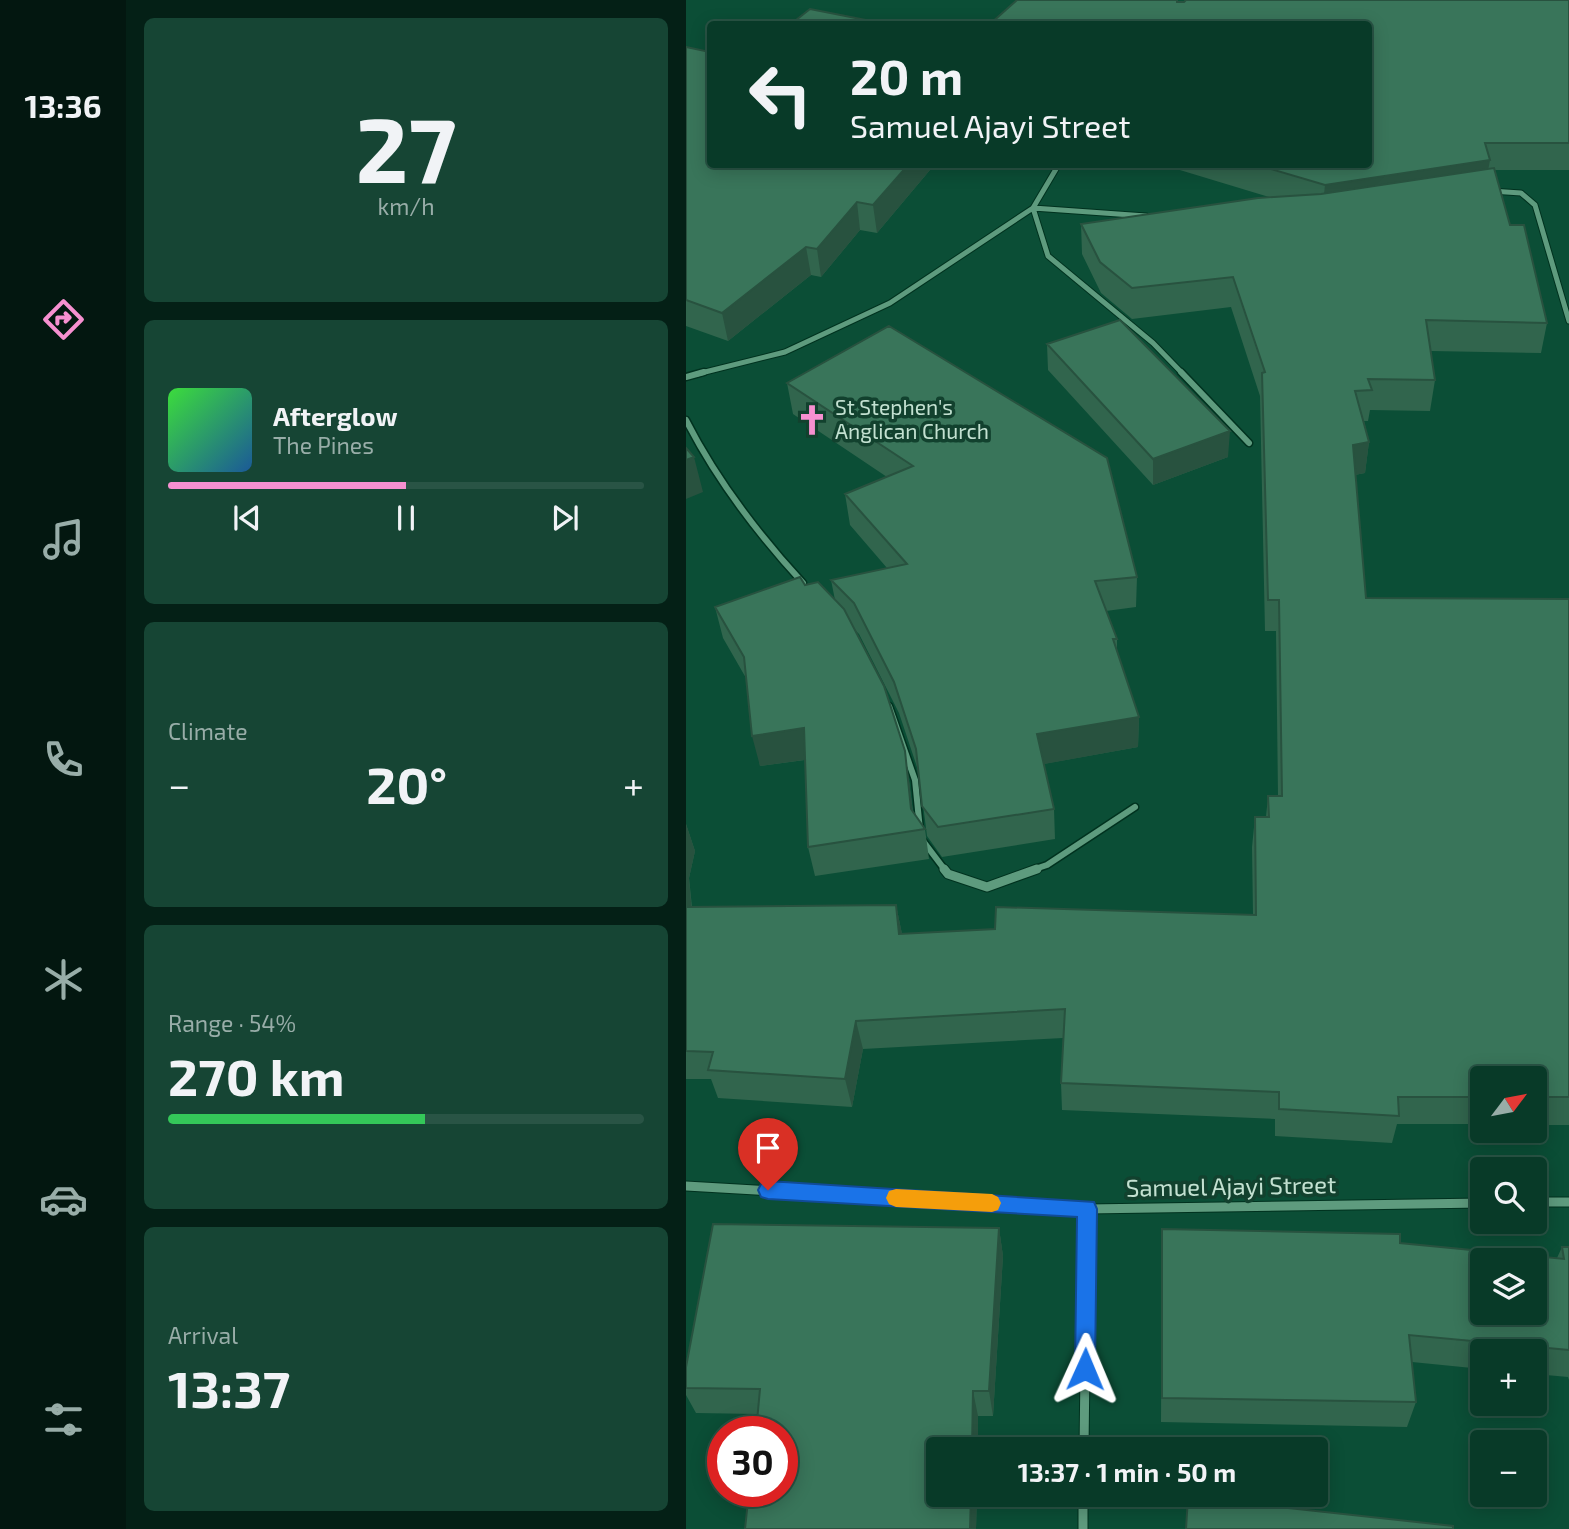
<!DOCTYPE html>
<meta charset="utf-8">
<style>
body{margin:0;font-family:"Exo 2",sans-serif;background:#164534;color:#f1f3f6;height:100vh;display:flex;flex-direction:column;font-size:26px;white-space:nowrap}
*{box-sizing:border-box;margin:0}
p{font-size:23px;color:#98ada8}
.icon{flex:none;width:38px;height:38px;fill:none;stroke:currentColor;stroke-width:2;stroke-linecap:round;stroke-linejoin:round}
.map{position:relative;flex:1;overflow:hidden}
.drawer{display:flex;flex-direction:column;gap:18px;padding:18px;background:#042016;width:560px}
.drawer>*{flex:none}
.banner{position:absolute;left:21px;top:21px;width:665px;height:147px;border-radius:7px;box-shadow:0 4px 18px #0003,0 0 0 2px #295445;background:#083a28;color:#f1f3f6;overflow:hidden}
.needle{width:46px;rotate:58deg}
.fabs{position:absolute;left:784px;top:1066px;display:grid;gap:14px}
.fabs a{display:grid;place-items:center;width:77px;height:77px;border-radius:7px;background:#083a28;box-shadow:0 4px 18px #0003,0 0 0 2px #295445;font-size:35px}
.speed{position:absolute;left:21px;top:1416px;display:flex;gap:14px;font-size:35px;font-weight:700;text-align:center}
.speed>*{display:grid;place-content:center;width:91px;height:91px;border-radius:50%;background:#083a28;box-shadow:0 4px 18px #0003,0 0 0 2px #295445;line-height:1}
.speed .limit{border:10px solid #d22;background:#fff;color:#111}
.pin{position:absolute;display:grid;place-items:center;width:60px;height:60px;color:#fff;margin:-72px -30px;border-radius:50% 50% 50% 0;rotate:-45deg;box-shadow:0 0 7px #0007}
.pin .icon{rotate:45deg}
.me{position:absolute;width:77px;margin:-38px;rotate:1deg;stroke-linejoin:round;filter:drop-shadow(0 0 5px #0008)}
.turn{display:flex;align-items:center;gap:24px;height:147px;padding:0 28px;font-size:32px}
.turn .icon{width:91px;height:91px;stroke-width:2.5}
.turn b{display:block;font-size:49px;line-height:60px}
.big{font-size:52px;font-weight:700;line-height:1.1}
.drawer .tile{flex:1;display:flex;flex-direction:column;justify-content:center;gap:10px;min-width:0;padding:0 24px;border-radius:10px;background:#164534}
.drawer .dial{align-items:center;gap:0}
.dial b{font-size:91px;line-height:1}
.song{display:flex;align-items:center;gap:21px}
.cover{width:84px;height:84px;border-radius:10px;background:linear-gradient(135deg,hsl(120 70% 55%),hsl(210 70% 35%))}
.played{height:7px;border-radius:4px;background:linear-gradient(90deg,#f690d0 50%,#295445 50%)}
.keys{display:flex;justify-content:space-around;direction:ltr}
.heat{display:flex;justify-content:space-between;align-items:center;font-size:38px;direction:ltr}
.charge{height:10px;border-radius:5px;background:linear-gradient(90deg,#34c759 54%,#295445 0)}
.trip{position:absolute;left:240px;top:1437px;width:402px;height:70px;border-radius:7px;background:#083a28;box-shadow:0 4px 18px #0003,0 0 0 2px #295445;font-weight:700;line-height:70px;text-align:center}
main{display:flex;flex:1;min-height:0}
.dock{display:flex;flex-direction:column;width:126px;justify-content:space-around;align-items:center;background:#031710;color:#98ada8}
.dock .icon{width:49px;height:49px}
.dock .on{color:#f690d0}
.dock b{font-size:32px;color:#f1f3f6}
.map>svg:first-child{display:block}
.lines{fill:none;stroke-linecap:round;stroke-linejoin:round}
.minor-far2-casing{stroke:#00321f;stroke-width:7}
.minor-far1-casing{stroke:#00321f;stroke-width:9}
.minor-casing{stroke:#00321f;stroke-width:11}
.minor-far2{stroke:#5e9b7e;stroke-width:5}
.minor-far1{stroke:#5e9b7e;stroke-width:6}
.minor{stroke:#5e9b7e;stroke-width:9}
.wall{fill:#31654d}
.shaded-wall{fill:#28523f}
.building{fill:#39755a;stroke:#28523f;stroke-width:2;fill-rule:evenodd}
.route{fill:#1a73e8;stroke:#114b97;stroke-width:2}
.slow{fill:#f59e0b}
.labels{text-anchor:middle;stroke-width:7;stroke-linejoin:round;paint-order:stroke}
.poi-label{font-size:21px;fill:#c3e1d1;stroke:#12412e;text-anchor:start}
.near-street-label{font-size:24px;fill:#c3e1d1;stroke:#12412e}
</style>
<main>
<nav class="dock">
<b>13:36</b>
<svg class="icon on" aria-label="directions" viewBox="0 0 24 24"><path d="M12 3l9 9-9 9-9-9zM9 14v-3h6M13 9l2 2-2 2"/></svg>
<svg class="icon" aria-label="music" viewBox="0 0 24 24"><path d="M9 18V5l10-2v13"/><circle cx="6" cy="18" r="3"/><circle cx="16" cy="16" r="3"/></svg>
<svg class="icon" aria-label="phone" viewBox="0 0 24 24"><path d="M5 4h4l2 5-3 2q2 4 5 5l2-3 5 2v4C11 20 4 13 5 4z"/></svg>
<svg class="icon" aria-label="climate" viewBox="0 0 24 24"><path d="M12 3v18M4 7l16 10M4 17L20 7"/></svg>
<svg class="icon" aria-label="car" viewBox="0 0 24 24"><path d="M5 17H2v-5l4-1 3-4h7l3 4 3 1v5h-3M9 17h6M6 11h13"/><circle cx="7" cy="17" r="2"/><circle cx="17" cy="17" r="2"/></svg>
<svg class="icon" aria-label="filters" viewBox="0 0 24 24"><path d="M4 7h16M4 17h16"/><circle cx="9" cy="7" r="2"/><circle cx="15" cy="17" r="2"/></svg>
</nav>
<section class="drawer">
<div class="tile dial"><b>27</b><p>km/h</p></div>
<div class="tile">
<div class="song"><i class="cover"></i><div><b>Afterglow</b><p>The Pines</p></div></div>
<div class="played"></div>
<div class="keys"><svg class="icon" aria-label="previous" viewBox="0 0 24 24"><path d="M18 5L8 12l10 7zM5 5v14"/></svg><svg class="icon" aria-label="pause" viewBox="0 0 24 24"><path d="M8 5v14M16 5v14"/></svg><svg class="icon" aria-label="next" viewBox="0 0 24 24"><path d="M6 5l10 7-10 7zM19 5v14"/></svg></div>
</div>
<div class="tile"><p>Climate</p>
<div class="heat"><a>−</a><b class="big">20°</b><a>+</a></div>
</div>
<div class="tile"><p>Range · 54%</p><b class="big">270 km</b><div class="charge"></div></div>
<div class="tile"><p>Arrival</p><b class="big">13:37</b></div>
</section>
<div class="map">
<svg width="883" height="1529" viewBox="0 0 883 1529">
<rect width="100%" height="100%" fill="#0b4e36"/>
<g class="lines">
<defs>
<path id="minor-far2" d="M805 191 835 193 849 205 883 321
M460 216 347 208 362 256 467 343 497 374
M11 374 99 352 204 303 347 208 373 164"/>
<path id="minor-far1" d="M495 372 563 443
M0 377 18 372
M0 420C31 481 71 533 117 583
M203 706 229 780 234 830
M237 841 259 870
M346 870 361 865 449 807"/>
<path id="minor" d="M258 869 262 874 301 887 351 869
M0 1186 401 1209 796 1203
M849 1202H883
M398 1449 401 1209
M397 1494V1529"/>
</defs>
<!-- minor-far2 casing -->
<use href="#minor-far2" class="minor-far2-casing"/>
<!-- minor-far1 casing -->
<use href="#minor-far1" class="minor-far1-casing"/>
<!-- minor casing -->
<use href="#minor" class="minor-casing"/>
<!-- minor-far2 -->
<use href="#minor-far2" class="minor-far2"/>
<!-- minor-far1 -->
<use href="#minor-far1" class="minor-far1"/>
<!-- minor -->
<use href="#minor" class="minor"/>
</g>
<!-- wall -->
<path class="wall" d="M883 0V170H808L824 225 861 323 855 353 745 351 749 380 744 411 684 410 682 421H678L683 442 679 473 669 475 680 598 883 599V1125H849V1078H796V1124H711L706 1143 589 1136V1119L376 1110 375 1083 377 1038 177 1049 166 1107 32 1098 25 1079H0V824L9 851 3 878 6 907 210 905 216 934 567 915 566 847 569 817H580L582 796H592L590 631H579L574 396 545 307 446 319 415 293 396 254 395 224 583 197 474 164H682Z
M0 47 249 164 191 233 174 230 135 277 125 275 42 341 0 326Z
M361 344 542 457 467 485 362 370Z
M101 383 451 577 450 607 420 611 431 639V651L453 717 452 747 357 764 368 809 369 839 256 857 241 836 233 773 213 713 173 634 168 629 223 781 227 812 239 829 243 859 129 876 122 847 119 760 74 766 60 678 37 638 29 607 119 585 149 600 145 580 201 568 164 525 159 494 201 477 107 414Z
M313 1228 317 1256 307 1416H292V1449H252V1494H291L290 1529 71 1414 10 1413 0 1395V1367Z
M476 1229 714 1243 871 1258 876 1247H883V1380L882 1377 849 1374V1351H796V1369L726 1362 730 1402 721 1427 475 1422Z"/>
<!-- shaded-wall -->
<path class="shaded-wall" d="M804 160 799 187 636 213 639 185Z
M223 164H249L191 233 187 205Z
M171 202 174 230 135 277 131 249Z
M120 247 125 275 42 341 36 313Z
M544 431 542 457 467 485V459Z
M683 442 679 473 663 476 667 445Z
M8 457 17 492 0 499V460Z
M453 717 452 747 353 765 351 734Z
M118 728 125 759 74 766 66 736Z
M219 751 223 781 229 830 225 809Z
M0 824 9 851 3 878 8 937 0 912Z
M210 905 216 934H213Z
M170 1021 177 1049 166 1107 159 1079Z
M313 1228 317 1256 307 1416 303 1391Z
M287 1391 292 1416V1449H286Z
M285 1494H291L290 1529H284Z"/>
<!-- building -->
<path class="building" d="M331 0H491V2H498L500 0H883V143H799L804 160 639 185 568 164H682V24H304Z
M124 9 200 24H105Z
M0 47 24 52V164H223L187 205 171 202 131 249 120 247 36 313 0 300Z
M808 168 824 225H838L861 323 740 320 749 380 682 379 686 390 669 391 683 442 667 445 680 598 883 599V1097H849V1078H796V1097H712L713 1116 593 1109V1092L375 1083 379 1009 170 1021 159 1079 22 1070 27 1052 0 1051V907L210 905 213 934 309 929 310 907 570 915 569 817H583L582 796H596L593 600H582L576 373 579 372 547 277 446 288 414 262 395 224 572 198 635 194Z
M434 320 544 431 467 459 361 344Z
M203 326 421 458 451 577 409 581 431 639H427L453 717 351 734 368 809 252 827 236 806 230 749 208 682 168 603 145 580 221 564 159 494 227 466 101 383Z
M0 448 8 457 0 460Z
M114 577 119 585 132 582 158 609 198 686 219 751 225 809 239 829 122 847 118 728 66 736 58 657 29 607Z
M27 1224 313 1228 303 1391H287L286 1449H252V1494H285L284 1529H59L63 1491H96V1432H70L74 1389 0 1388V1367Z
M476 1229 714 1234V1243L878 1259 876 1247H883V1350L723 1335 730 1402 476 1398ZM796 1260H849V1312H796Z
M502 1497 767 1526V1529H500Z"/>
<!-- route -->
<path class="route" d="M82 1181 408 1202 411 1209 409 1369 406 1376 399 1379 392 1376 389 1369 391 1217 82 1199 75 1197 72 1190 75 1184Z"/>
<!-- slow -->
<path class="slow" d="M210 1189 306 1194 312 1197 315 1203 312 1210 306 1212 210 1207 203 1204 200 1198 203 1191Z"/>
<!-- icons -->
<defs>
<symbol id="church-bare" viewBox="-9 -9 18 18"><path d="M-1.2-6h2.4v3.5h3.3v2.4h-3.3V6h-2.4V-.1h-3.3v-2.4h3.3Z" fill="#f690d0" stroke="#12412e" stroke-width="2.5" paint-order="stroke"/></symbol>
</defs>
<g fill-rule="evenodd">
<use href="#church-bare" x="104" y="398" width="44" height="44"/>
</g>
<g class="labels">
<!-- poi labels -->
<g class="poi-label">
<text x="149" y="415">St Stephen's<tspan x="149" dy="24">Anglican Church</tspan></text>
</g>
<!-- near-street labels -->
<g class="near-street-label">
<text transform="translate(545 1187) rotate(-1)" y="8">Samuel Ajayi Street</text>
</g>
</g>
</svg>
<div class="fabs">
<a><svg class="needle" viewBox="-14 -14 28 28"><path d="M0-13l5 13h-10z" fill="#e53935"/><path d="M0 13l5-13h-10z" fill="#98ada8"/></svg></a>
<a><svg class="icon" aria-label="search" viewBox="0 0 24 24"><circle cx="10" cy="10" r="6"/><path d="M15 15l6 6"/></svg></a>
<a><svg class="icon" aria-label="layers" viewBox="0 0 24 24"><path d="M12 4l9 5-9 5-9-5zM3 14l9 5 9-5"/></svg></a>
<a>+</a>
<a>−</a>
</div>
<div class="speed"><div class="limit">30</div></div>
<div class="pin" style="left:82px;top:1190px;background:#d93025"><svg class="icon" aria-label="arrive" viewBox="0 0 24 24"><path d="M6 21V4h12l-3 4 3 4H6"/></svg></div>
<svg class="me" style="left:399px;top:1369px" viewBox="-20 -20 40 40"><path d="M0-17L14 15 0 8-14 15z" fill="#1a73e8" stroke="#fff" stroke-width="4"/></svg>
<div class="trip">13:37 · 1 min · 50 m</div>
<div class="banner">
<div class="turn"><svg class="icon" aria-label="left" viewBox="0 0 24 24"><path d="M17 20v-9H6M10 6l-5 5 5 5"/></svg><div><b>20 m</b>Samuel Ajayi Street</div></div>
</div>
</div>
</main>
